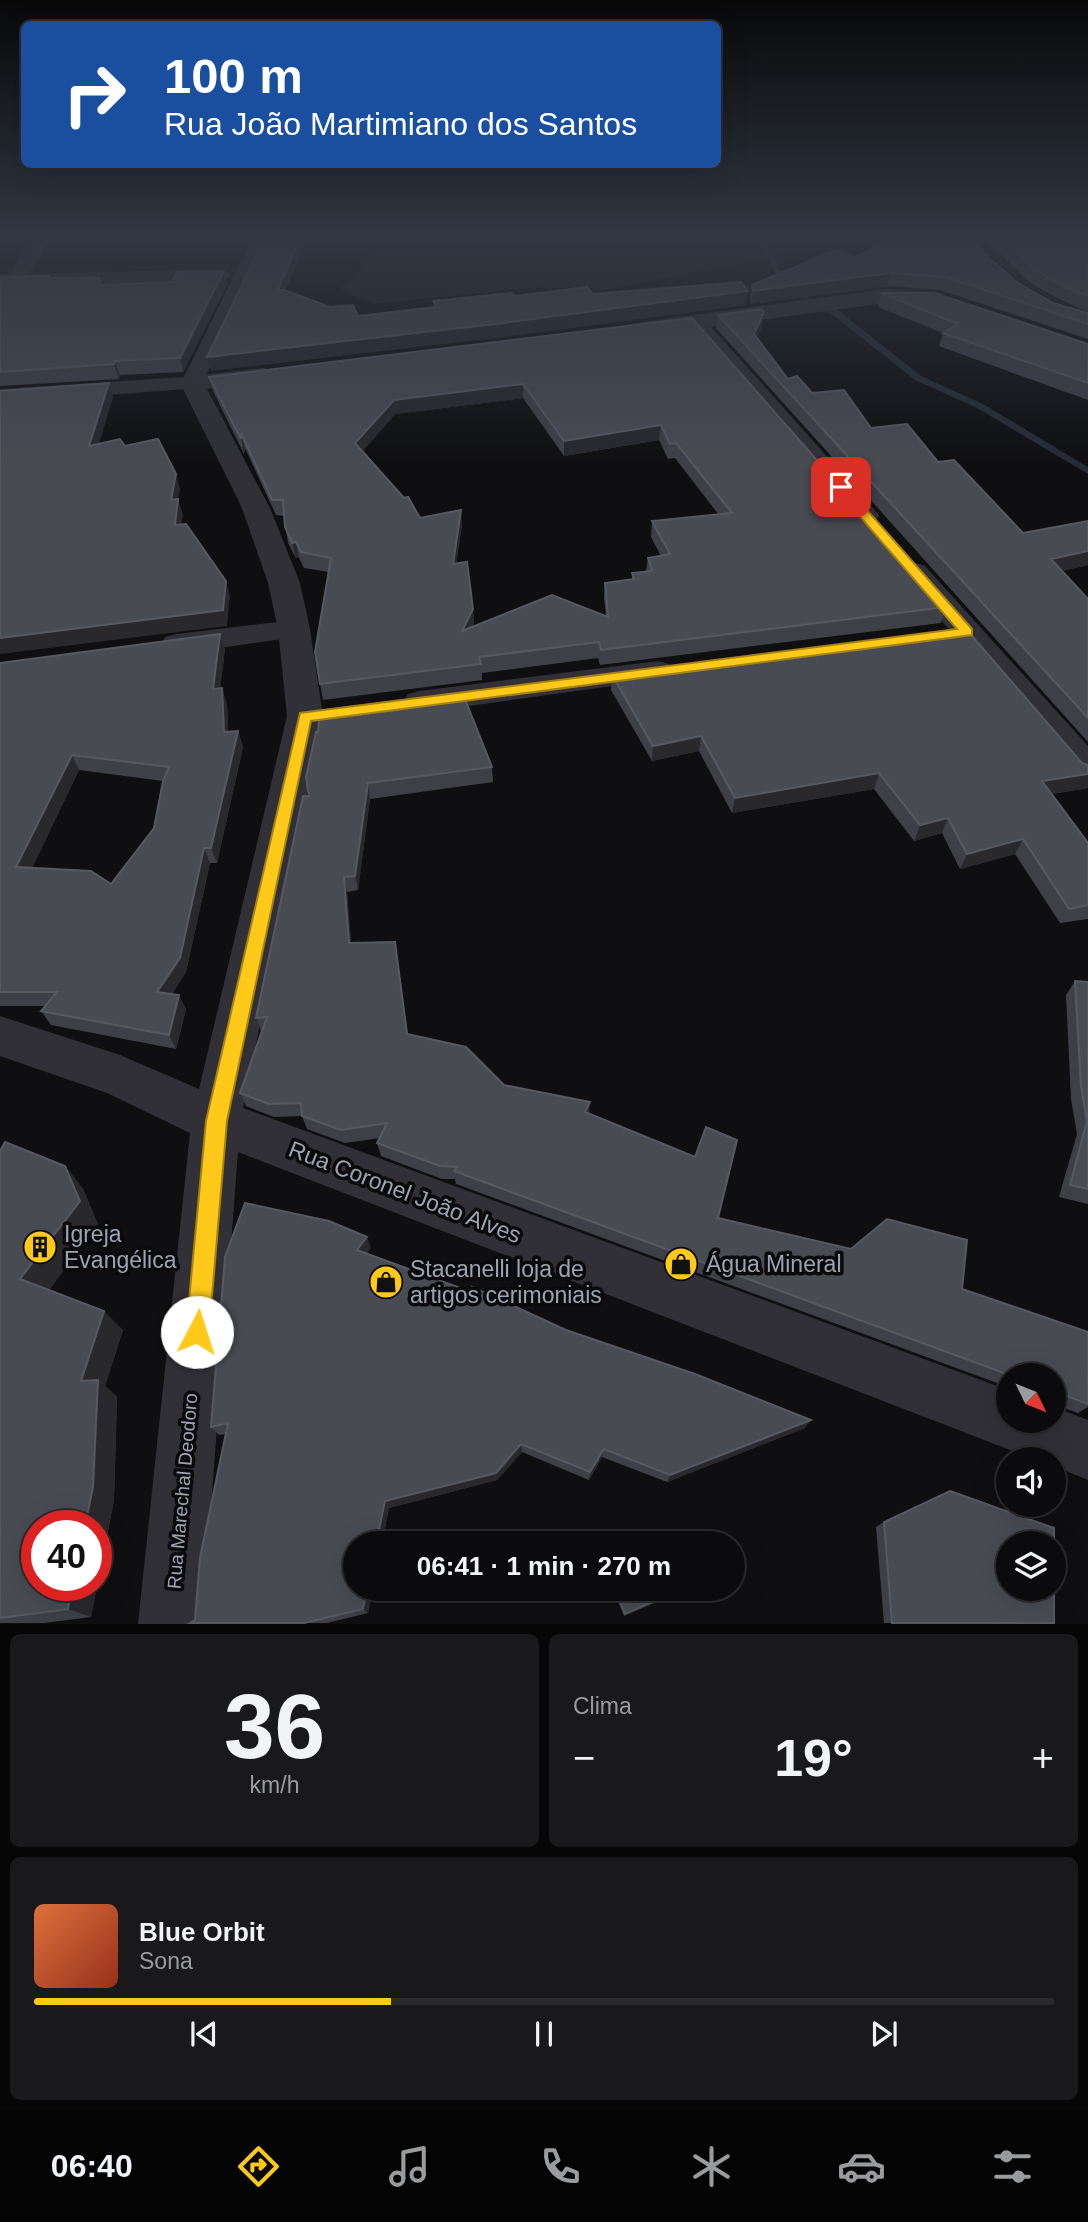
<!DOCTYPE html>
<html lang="pt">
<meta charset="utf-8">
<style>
body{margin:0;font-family:Helvetica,sans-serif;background:#19191b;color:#f1f3f6;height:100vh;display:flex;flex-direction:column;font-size:26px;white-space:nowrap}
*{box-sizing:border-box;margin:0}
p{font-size:23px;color:#9a9b9d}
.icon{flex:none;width:38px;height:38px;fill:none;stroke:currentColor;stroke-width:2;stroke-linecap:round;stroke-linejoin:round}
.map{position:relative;height:1624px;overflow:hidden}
.panel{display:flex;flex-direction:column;gap:10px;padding:10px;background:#060607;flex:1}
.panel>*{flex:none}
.guide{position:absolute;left:21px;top:21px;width:700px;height:147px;border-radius:10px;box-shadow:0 7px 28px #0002,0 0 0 2px #2b2b2e;background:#1a4fa0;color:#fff;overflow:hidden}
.needle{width:46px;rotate:133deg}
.fabs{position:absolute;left:996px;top:1363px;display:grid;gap:14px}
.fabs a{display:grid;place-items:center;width:70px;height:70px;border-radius:50%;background:#0b0b0d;box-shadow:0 7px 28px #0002,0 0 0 2px #2b2b2e;font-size:35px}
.speed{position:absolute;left:21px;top:1510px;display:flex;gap:14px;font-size:35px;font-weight:700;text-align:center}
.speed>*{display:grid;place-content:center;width:91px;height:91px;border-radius:50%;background:#0b0b0d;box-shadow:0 7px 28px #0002,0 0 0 2px #2b2b2e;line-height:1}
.speed .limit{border:10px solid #d22;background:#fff;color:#111}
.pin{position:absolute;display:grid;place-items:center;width:60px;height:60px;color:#fff;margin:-30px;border-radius:14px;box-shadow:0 4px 10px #0006}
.me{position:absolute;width:77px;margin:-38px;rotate:5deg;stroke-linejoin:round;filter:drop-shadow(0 0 5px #0008)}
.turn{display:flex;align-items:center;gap:24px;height:147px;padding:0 28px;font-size:32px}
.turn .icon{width:91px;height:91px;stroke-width:2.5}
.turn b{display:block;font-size:49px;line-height:60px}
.big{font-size:52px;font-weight:600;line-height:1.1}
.panel .widget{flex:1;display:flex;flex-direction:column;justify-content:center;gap:10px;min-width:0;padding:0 24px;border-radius:10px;background:#19191b}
.panel .dial{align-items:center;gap:0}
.dial b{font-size:91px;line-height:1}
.song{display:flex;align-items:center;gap:21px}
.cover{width:84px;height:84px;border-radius:10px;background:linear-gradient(135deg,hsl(20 70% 55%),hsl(10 70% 35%))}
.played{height:7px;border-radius:4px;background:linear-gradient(90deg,#ffc919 35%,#2b2b2e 35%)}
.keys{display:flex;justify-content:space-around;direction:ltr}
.heat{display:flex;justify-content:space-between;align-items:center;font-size:38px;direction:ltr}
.panel .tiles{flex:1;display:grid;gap:10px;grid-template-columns:1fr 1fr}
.widget:last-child{grid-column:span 2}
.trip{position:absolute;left:343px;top:1531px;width:402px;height:70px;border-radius:35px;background:#0b0b0d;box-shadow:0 7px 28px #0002,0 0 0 2px #2b2b2e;font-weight:600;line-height:70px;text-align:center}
.menu{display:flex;height:112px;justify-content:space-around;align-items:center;background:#040405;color:#9a9b9d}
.menu .icon{width:49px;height:49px}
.menu .selected{color:#ffc919}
.menu b{font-size:32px;color:#f1f3f6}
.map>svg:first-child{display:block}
.green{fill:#1b231d}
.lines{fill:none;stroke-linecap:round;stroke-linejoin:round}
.stream{fill:#252c35;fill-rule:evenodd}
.minor{fill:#303036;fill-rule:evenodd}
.tertiary{fill:#303036;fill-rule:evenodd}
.wall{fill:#3f4047;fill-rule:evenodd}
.shaded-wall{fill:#28282d}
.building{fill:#494b53;stroke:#575962;stroke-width:2;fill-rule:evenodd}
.route{fill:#ffc919;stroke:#a68310;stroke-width:2}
.labels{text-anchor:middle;stroke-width:7;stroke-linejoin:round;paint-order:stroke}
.street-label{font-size:19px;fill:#9ea3b3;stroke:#0a0a0b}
.near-street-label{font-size:23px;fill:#9ea3b3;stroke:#0a0a0b}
.near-poi-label{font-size:23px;fill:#9ea3b3;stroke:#0a0a0b;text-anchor:start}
</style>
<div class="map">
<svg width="1088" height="1624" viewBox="0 0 1088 1624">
<rect width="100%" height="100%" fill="#0f0f11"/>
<!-- green -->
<path class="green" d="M394 237H891L838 246 797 250 742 264 603 290 587 287 531 288 372 304 340 289 378 251 380 241Z"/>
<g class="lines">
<!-- stream -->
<path class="stream" d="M759 237H765L785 281 802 295 839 311 921 376 983 404 1088 467V474L977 408 915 380 833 315 798 297 779 282Z"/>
<!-- minor -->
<path class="minor" d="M33 237H51L29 274 221 269 231 275 221 281 0 286V274H10Z
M253 237H271L200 388 0 403V389L184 377Z
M696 316 703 318 875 510 879 516 875 522 866 524 857 522 689 326 686 322 689 318Z
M914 563 924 565 1088 746V780L1076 777 904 577 900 571 904 565Z
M294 620 304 622 309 629 304 636 176 654 165 651 161 644 165 637 176 634Z
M658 661 669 664 673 671 669 678 419 713 408 710 403 702 408 694 419 691Z"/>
<!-- tertiary -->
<path class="tertiary" d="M887 289 941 293 944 298 941 303H887L642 336 634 334 631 329 634 324 642 322Z
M263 368 272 370 275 375 272 380 207 389 270 508 300 583 310 629 323 716 243 1108 1008 1390V1421H1054V1407L1088 1420V1480L1054 1466V1460H1036L238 1152 202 1624H138L190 1133 107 1093 0 1056V1016L120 1055 199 1089 287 716 278 629 268 583 242 508 180 383 183 378 192 376Z"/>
</g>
<!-- wall -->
<path class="wall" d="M983 237H1088V312L1057 298 1029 282Z
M988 257 1018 283 1053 303 1088 313V339L941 290 887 286 751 304 750 299 752 285 854 258Z
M224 271 227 284 183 372 120 375 119 379 0 386V277L49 276 50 278 101 285 172 282Z
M881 293 1088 344V400L939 346 943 333 878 307Z
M718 315 762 326 756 338 788 379 871 428 938 462 1023 533 1088 521V565L1062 571 1088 599V742L716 328Z
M692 318 946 607 941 623 600 665 598 658 482 673V680L323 700 320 684 329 572 304 568 299 558H296L288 543 284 516 276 515 245 448 244 454 213 391 209 377ZM523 398 564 456 659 440 668 459 675 458 719 515 652 521 651 537 661 556 648 558 646 571 632 573V579L605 583 604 598 606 616 473 627 474 625 473 609 456 563 462 525 420 518 362 452 395 414Z
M225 649 220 688 227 704 228 732 238 731 243 747 217 863H210L186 972 172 994 186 1009 176 1049 51 1025 41 1011 45 1006H0V663ZM79 770 163 781 154 828 111 884 32 868Z
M612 675 1088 788 1052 794 1088 843V919L1060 923 1015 854 960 869 942 833 914 841 874 789 732 813 699 751 652 761 611 690Z
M492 767 493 782 370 799 358 890 347 892 351 943 397 956 408 1035 504 1085 589 1114 718 1218 962 1289 1088 1332V1407L1078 1413 1064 1408V1410L1054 1417V1376H1008V1387L456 1184 455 1179H442L381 1156 377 1143 380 1138 345 1143 307 1129 302 1116 274 1117 246 1106 240 1093 261 1031 256 1018 309 796 306 777Z
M1075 981 1088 982V1204L1059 1197 1077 1134 1071 1099 1066 995Z
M0 1151 65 1166 83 1189 98 1224 49 1290 123 1330 105 1386 117 1397 114 1500 91 1617 44 1623H0Z
M371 1248 367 1253 566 1330 805 1428 667 1482 602 1457 589 1480 522 1452 497 1480 389 1508 368 1613 327 1623H190L195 1620 226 1434 219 1435 211 1427Z
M884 1522 1054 1623H884L876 1527Z
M613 1589H682L680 1592 624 1616Z"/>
<!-- shaded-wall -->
<path class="shaded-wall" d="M301 237H304L305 245 280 303 278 290Z
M224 271 227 284 183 372 180 358Z
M890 273 887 286 751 304 753 291Z
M748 291 746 305 496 338 211 371 207 357Z
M764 312 762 326 752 348 754 334Z
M115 361 120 375 119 379 114 364Z
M109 383 113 397 94 461 89 446Z
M523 384V398L395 414 357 458 355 443 394 400Z
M661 425 659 440 564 456V441Z
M241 433 245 448 244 454 241 439Z
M176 474 180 489 175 515 171 500Z
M178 499 183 514 180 540 175 525Z
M461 510 462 525 454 579 453 564Z
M296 542 299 558H296L292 543Z
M1088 551V565L1045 575 1051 559Z
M226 581 230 596 227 626 0 654V638Z
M473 609 474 625 463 647 462 631Z
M220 634 225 649 218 704 213 689Z
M222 688 227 704 229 748 224 732Z
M238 731 243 747 217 863 211 848Z
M701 736 699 751 652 761 653 746Z
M72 755 79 770 25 883 16 867Z
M879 773 874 789 732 813 735 798Z
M1088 774V788L1035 797 1042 781Z
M368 783 370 799 358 890 355 876Z
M948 818 942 833 914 841 920 825Z
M1023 839 1015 854 960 869 967 854Z
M204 848 210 863 186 972 164 1006 157 992Z
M344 877 347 892 352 957 349 943Z
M179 995 186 1009 176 1049 169 1035Z
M590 1102 589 1115 585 1112Z
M65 1166 83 1189 98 1224 42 1300 20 1279Z
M367 1237 371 1248 361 1261 357 1250Z
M104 1311 123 1330 105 1386 117 1397 114 1500 91 1617 68 1609 73 1586H96V1526H85L81 1381Z
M811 1420 805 1428 667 1482 670 1475Z
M521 1444 522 1452 497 1480 389 1508 382 1544H376L385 1501Z
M604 1449 602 1457 589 1480 590 1472Z
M367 1589H373L368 1613 363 1609Z
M682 1589 680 1592 624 1616 625 1614Z"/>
<!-- building -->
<path class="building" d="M265 237H301L278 290H284L330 307 353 305 358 316 436 307 433 301 512 293 515 296 587 287 593 294 741 282 748 291 495 324 207 357Z
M892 237H970L988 257 1018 283 1053 303 1088 313V324L945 277 890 273 753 291 752 285 836 250 854 258Z
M1000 237H1088V296L1062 285 1034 269Z
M224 271 180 358 115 361 114 364 0 372V277L49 276 48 278H99L101 285 172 282 177 272Z
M881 293H934L1088 344V383L943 333 958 324Z
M761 309 764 312 754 334 788 379 797 376 812 393 844 390 871 428 907 424 938 462 954 460 1023 533 1088 521V551L1051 559 1088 599V718L718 315Z
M692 318 946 607 601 650 599 642 479 657 481 664 320 684 315 652 331 558 301 552 296 542 292 543 285 527 283 500H272L241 433V439L209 377ZM523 384 564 441 661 425 670 444 676 443 732 513 652 521 670 554 648 558 652 571 632 573 634 579 605 583 608 617 552 595 462 631 473 609 467 562 453 564 461 510 420 518 408 497 404 498 355 443 394 400Z
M109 383 89 446 120 439 125 446 158 439 176 474 171 500 178 499 175 525 186 524 226 581 223 610 0 638V391Z
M966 629 1082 763 1088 765V774L1042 781 1088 843V905L1069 909 1023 839 967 854 948 818 920 825 879 773 735 798 701 736 653 746 612 675Z
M220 634 213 689 222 688 224 732 238 731 211 848H204L180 958 157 992 179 995 169 1035 41 1011 57 992H0V663ZM72 755 169 767 163 781 154 828 111 884 91 871 16 867Z
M463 694 492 767 368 783 355 876 344 877 349 943 395 942 407 1034 466 1047 504 1085 590 1102 585 1112 695 1157 706 1127 737 1140 718 1218 851 1249 887 1219 967 1240 962 1289 1088 1332V1404L1067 1396 1063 1398 1064 1410H1054V1376H1012L454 1171 457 1167 440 1166 377 1143 387 1123 341 1130 302 1116 301 1103 269 1104 240 1093 267 1017 256 1018 303 796H309L306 777 316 732H318L320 712Z
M1075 981 1088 982V1189L1070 1185 1087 1121 1081 1086Z
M5 1142 65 1166 80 1201 20 1279 104 1311 81 1381 98 1380 93 1487 85 1526H37V1586H73L68 1609 0 1618V1151Z
M245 1203 329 1221 367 1237 357 1250 471 1292 472 1287 566 1330 695 1374 811 1420 670 1475 604 1449 590 1472 521 1444 496 1473 385 1501 376 1544H355V1589H367L363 1609 304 1623H190L195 1620 200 1558 228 1423 211 1427 225 1257Z
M950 1491 1054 1528V1623H892L884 1522ZM1008 1544H1054V1589H1008Z
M615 1589H682L625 1614Z"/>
<!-- sky -->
<linearGradient id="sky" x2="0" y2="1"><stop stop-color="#080809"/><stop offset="0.51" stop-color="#313743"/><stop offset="1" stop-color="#313743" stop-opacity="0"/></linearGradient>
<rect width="1088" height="464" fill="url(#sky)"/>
<!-- route -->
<path class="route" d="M837 485H845L972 629V635L311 721 227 1121 209 1332 205 1340 197 1344 189 1340 186 1332 206 1121 300 713 957 629 837 490Z"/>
<!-- icons -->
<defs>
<symbol id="building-disc" viewBox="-11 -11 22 22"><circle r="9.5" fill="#ffc919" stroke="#0a0a0b"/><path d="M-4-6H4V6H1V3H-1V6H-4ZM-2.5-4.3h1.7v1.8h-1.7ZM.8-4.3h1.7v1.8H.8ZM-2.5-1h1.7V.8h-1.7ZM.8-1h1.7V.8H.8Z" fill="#111"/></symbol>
<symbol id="shop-disc" viewBox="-11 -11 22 22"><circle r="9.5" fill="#ffc919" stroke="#0a0a0b"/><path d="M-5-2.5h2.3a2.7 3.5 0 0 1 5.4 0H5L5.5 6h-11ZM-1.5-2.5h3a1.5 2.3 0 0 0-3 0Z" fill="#111"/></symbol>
</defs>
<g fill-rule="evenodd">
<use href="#building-disc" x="21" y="1228" width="38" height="38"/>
<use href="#shop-disc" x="662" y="1245" width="38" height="38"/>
<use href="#shop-disc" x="367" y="1263" width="38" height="38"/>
</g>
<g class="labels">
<!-- street labels -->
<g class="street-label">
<text transform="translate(182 1491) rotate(-85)" y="7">Rua Marechal Deodoro</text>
</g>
<!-- near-street labels -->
<g class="near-street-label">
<text transform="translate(405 1192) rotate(21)" y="8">Rua Coronel João Alves</text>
</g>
<!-- near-poi labels -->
<g class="near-poi-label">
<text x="64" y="1242">Igreja<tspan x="64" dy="26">Evangélica</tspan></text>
<text x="706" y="1272">Água Mineral</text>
<text x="410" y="1277">Stacanelli loja de<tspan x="410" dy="26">artigos cerimoniais</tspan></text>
</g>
</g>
</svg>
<div class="fabs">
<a><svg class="needle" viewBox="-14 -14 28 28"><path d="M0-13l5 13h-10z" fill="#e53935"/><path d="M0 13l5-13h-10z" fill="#9a9b9d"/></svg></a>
<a><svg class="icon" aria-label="sound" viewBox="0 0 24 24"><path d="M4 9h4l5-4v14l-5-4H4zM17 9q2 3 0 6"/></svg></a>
<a><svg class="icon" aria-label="layers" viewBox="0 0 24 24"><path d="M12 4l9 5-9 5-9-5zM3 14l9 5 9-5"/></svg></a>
</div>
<div class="speed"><div class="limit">40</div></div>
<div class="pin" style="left:841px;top:487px;background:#d93025"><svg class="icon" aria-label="arrive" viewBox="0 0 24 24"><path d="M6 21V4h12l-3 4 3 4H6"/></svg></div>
<svg class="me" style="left:197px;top:1332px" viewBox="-20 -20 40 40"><circle r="19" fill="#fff"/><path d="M0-13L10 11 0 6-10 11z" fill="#ffc919"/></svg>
<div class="trip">06:41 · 1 min · 270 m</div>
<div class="guide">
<div class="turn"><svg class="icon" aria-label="right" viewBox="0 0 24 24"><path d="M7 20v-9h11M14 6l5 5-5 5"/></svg><div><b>100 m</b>Rua João Martimiano dos Santos</div></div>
</div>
</div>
<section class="panel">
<div class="tiles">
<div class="widget dial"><b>36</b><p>km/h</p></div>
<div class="widget"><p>Clima</p>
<div class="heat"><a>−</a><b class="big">19°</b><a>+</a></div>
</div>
<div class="widget">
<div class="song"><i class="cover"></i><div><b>Blue Orbit</b><p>Sona</p></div></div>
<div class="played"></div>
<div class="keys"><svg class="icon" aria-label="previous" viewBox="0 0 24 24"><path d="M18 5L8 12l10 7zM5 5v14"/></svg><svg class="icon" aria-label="pause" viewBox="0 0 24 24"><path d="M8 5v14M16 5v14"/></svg><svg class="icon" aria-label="next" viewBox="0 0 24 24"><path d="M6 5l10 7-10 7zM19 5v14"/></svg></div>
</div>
</div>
</section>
<nav class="menu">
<b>06:40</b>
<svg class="icon selected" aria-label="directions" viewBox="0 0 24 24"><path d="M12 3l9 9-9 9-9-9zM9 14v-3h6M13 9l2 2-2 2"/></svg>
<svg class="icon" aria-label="music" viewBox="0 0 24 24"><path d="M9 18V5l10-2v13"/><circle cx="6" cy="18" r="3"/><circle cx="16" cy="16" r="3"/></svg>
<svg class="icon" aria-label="phone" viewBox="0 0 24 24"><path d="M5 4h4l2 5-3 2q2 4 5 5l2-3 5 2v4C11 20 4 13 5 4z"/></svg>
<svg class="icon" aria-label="climate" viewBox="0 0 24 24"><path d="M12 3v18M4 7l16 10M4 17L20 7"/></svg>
<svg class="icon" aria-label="car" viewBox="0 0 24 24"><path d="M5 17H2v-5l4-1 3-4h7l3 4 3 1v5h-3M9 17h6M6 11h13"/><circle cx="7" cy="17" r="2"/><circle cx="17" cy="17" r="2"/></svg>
<svg class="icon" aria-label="filters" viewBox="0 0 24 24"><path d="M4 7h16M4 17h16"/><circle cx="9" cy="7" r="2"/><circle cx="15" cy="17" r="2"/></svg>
</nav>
